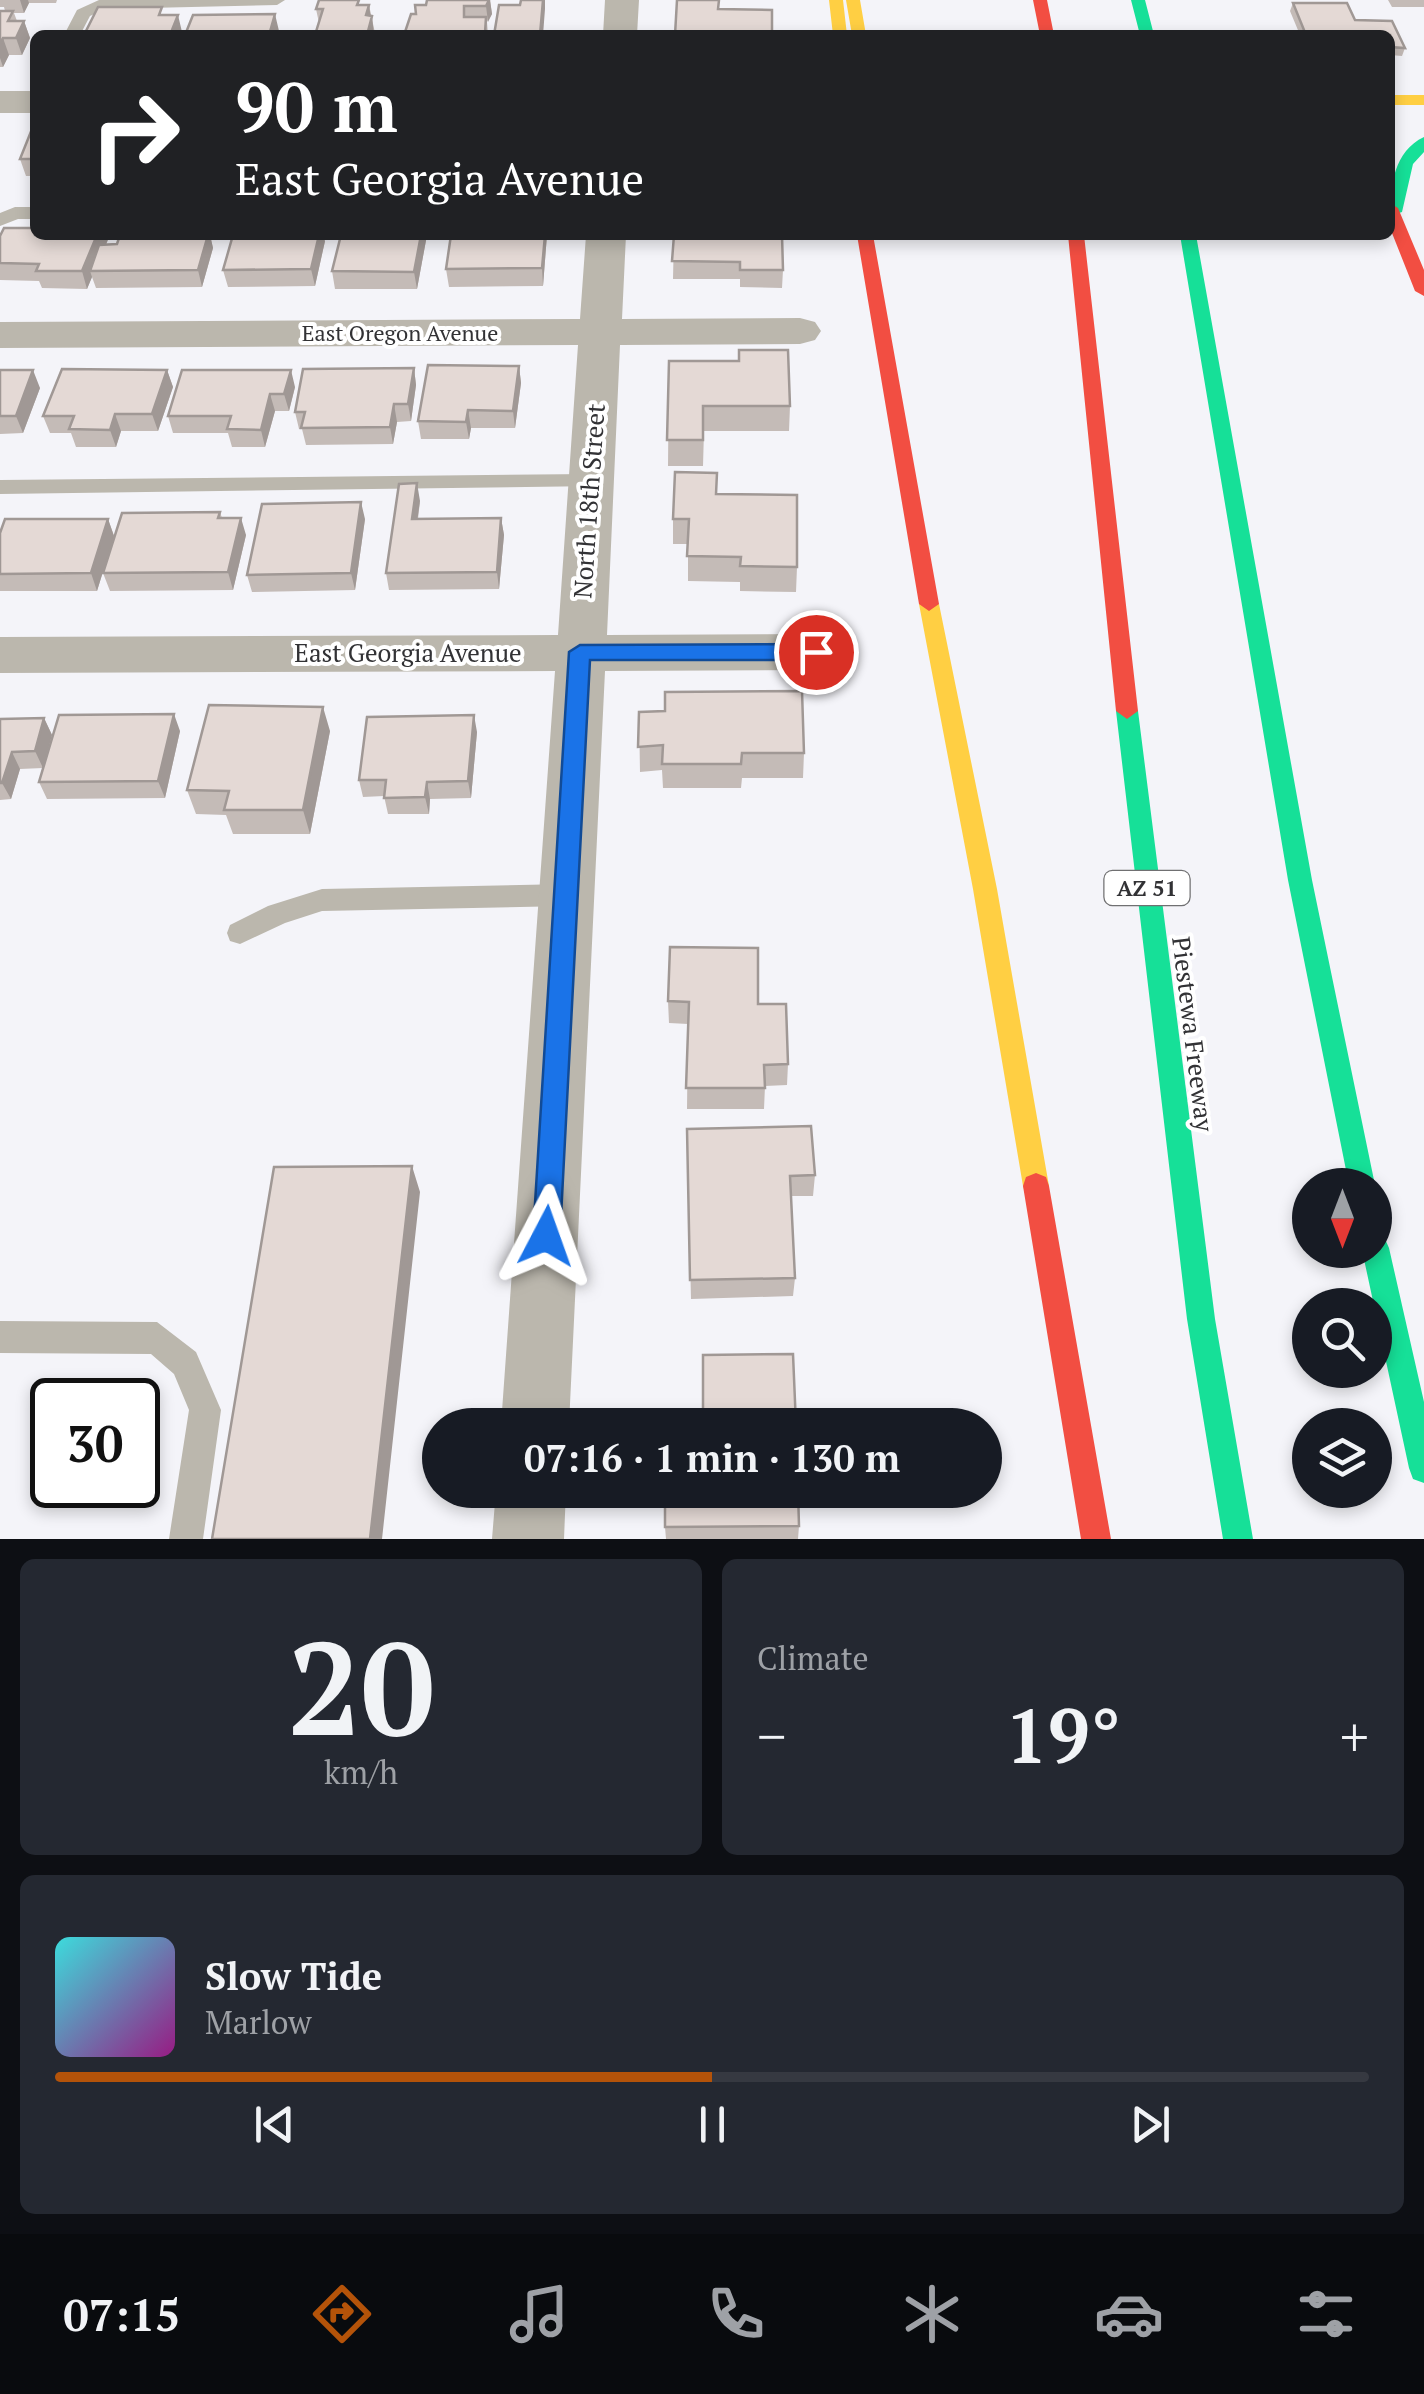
<!DOCTYPE html>
<meta charset="utf-8">
<style>
body{margin:0;font-family:"PT Serif",serif;background:#242831;color:#f1f3f6;height:100vh;display:flex;flex-direction:column;font-size:38px;white-space:nowrap}
*{box-sizing:border-box;margin:0}
p{font-size:32px;color:#9ea1a6}
.icon{flex:none;width:55px;height:55px;fill:none;stroke:currentColor;stroke-width:2;stroke-linecap:round;stroke-linejoin:round}
.map{position:relative;height:1539px;overflow:hidden}
.drawer{display:flex;flex-direction:column;gap:20px;padding:20px;background:#0d0f14;flex:1}
.drawer>*{flex:none}
.hud{position:absolute;left:30px;top:30px;width:1365px;height:210px;border-radius:15px;box-shadow:0 5px 15px #0003;background:#202124;color:#fff;overflow:hidden}
.needle{width:65px;rotate:180deg}
.tools{position:absolute;left:1292px;top:1168px;display:grid;gap:20px}
.tools a{display:grid;place-items:center;width:100px;height:100px;border-radius:50%;background:#171b24;box-shadow:0 5px 15px #0003;font-size:50px}
.speed{position:absolute;left:30px;top:1378px;display:flex;gap:20px;font-size:50px;font-weight:700;text-align:center}
.speed>*{display:grid;place-content:center;width:130px;height:130px;border-radius:50%;background:#171b24;box-shadow:0 5px 15px #0003;line-height:1}
.speed .limit{border:5px solid #111;border-radius:15px;background:#fff;color:#111}
.pin{position:absolute;display:grid;place-items:center;width:85px;height:85px;color:#fff;margin:-42px;border:5px solid #fff;border-radius:50%;box-shadow:0 2px 10px #0007}
.me{position:absolute;width:110px;margin:-55px;rotate:4deg;stroke-linejoin:round;filter:drop-shadow(0 0 8px #0008)}
.turn{display:flex;align-items:center;gap:35px;height:210px;padding:0 40px;font-size:45px}
.turn .icon{width:130px;height:130px;stroke-width:2.5}
.turn b{display:block;font-size:70px;line-height:85px}
.big{font-size:75px;font-weight:600;line-height:1.1}
.drawer .widget{flex:1;display:flex;flex-direction:column;justify-content:center;gap:15px;min-width:0;padding:0 35px;border-radius:15px;background:#242831}
.drawer .dial{align-items:center;gap:0}
.dial b{font-size:130px;line-height:1}
.song{display:flex;align-items:center;gap:30px}
.cover{width:120px;height:120px;border-radius:15px;background:linear-gradient(135deg,hsl(180 70% 55%),hsl(310 70% 35%))}
.played{height:10px;border-radius:5px;background:linear-gradient(90deg,#b45309 50%,#363941 50%)}
.keys{display:flex;justify-content:space-around;direction:ltr}
.heat{display:flex;justify-content:space-between;align-items:center;font-size:55px;direction:ltr}
.drawer .tiles{flex:1;display:grid;gap:20px;grid-template-columns:1fr 1fr}
.widget:last-child{grid-column:span 2}
.trip{position:absolute;left:422px;top:1408px;width:580px;height:100px;border-radius:50px;background:#171b24;box-shadow:0 5px 15px #0003;font-weight:600;line-height:100px;text-align:center}
.dock{display:flex;height:160px;justify-content:space-around;align-items:center;background:#090b0e;color:#9ea1a6}
.dock .icon{width:70px;height:70px}
.dock .current{color:#b45309}
.dock b{font-size:45px;color:#f1f3f6}
.map>svg:first-child{display:block}
.lines{fill:none;stroke-linecap:round;stroke-linejoin:round}
.lane{fill:#bbb7ad;fill-rule:evenodd}
.street{fill:#bbb7ad;fill-rule:evenodd}
.fast{fill:#16e098;fill-rule:evenodd}
.slow{fill:#ffcf43;fill-rule:evenodd}
.jam{fill:#f24e42;fill-rule:evenodd}
.wall{fill:#c4bbb7}
.shaded-wall{fill:#a09895}
.building{fill:#e4d9d5;stroke:#a09895;stroke-width:2.5}
.route{fill:#1a73e8;stroke:#114b97;stroke-width:2.5}
.labels{text-anchor:middle;stroke-width:8;stroke-linejoin:round;paint-order:stroke}
.far-street-label{font-size:22px;fill:#323235;stroke:#fff}
.shield{fill:#fff;stroke:#707072;stroke-width:2.5}
.shield-label{font-size:22px;font-weight:bold;fill:#323235}
.street-label{font-size:25px;fill:#323235;stroke:#fff}
</style>
<div class="map">
<svg width="1424" height="1539" viewBox="0 0 1424 1539">
<rect width="100%" height="100%" fill="#f4f4f9"/>
<g class="lines">
<!-- lane -->
<path class="lane" d="M99 0H285L277 5 105 9 90 16 80 35H64L77 10Z
M15 207H35V219H18L0 226V213Z
M590 474 601 481 598 486 0 494V480Z
M567 884 576 887 580 895 576 903 567 906 322 911 285 923 240 944 230 941 227 933 230 925 268 906 322 889Z
M0 1321 157 1322 196 1352 221 1410 203 1539H169L189 1410 174 1374 151 1354 0 1353Z"/>
<!-- street -->
<path class="street" d="M605 0H639L637 35H603Z
M0 91H35V113H0Z
M586 235H626L622 319 800 318 815 322 821 331 815 340 800 344 620 345 607 635 815 634 833 639 840 652 833 665 815 670 605 671 569 1425H501L555 671 0 673V637L558 635 578 345 0 348V322L580 319Z
M496 1490H566L564 1539H492Z"/>
<!-- fast -->
<path class="fast" d="M1131 0H1145L1154 35H1140Z
M1424 137V152L1413 164 1402 212 1390 216C1390 186 1394 151 1424 137Z
M1180 235H1196L1312 880 1375 1185V1186L1349 1185 1288 880Z
M1127 703 1138 711 1215 1319 1253 1539H1223L1187 1319 1116 711Z
M1375 1235 1385 1239 1389 1248 1424 1402V1483L1413 1479 1409 1468 1362 1250H1375Z"/>
<!-- slow -->
<path class="slow" d="M829 0H843L847 35H833Z
M846 0H860L866 35H852Z
M1390 95H1424V105H1390Z
M929 597 939 604 997 889 1049 1186 1046 1195 1036 1199 1026 1195 1023 1186 973 889 919 604Z"/>
<!-- jam -->
<path class="jam" d="M1033 0H1047L1054 35H1040Z
M1390 203 1398 208 1424 270V296L1415 291 1390 228Z
M857 235H873L939 604 929 611 919 604Z
M1068 235H1084L1138 711 1127 719 1116 711Z
M1036 1173 1046 1177 1049 1186 1111 1539H1081L1023 1186 1026 1177Z"/>
</g>
<!-- wall -->
<path class="wall" d="M0 0H57L56 3H29L24 13H14L17 21H24L30 38 22 55H9L3 67H0V11H5L4 7H0Z
M427 0H490L492 14 487 22 488 35H404L416 14 426 5Z
M1388 0H1424V7H1392Z
M1293 3H1347L1355 20 1392 21 1405 48 1402 56 1390 55V35H1300L1290 11Z
M369 5 375 33 319 23 316 9Z
M35 124V176H26L20 159Z
M120 235H210L213 248 202 287 96 288 92 277 87 289 42 288 39 281 0 280V236L109 237 106 245 117 244Z
M341 235H427L417 289H335L332 271Z
M451 235H547L543 286 449 287 446 269Z
M674 235 783 270 782 288 740 287V279H673Z
M325 241 315 286 228 287 223 270Z
M669 361 790 406 789 431H704L703 466H668Z
M519 366 521 383 515 428H471L469 439H421L418 421Z
M414 368 416 385 411 421 397 422 393 444 306 445 302 429H299L295 412Z
M0 370 40 388 23 433 0 434Z
M167 370 173 387 158 431H121L116 447H76L71 433H50L43 416Z
M295 387 289 411H275L265 447H232L228 433H173L168 416Z
M717 473V494L797 567 796 592 740 591V582L688 581V544H673V519Z
M420 501 418 519 501 518 504 535 499 589 389 590 386 573Z
M220 512 222 518 246 535 233 590 110 591 103 573Z
M108 519 114 536 97 591H0V533Z
M365 519 355 590 252 592 247 575Z
M639 712 804 753 803 778H742L741 788H663L662 770 640 772Z
M44 718 52 735 43 768 20 769 11 799 0 800V719Z
M180 731 165 798 47 799 39 782Z
M330 731 310 834H233L226 815 196 814 187 790Z
M477 732 471 798 430 799 429 814H388L384 796 363 797 359 780Z
M668 1001 758 1004 788 1064 787 1085 765 1086 764 1109H687L688 1024 669 1023Z
M687 1129 815 1175 813 1196H791L795 1278 793 1296 691 1299Z
M799 1526 798 1539H666L665 1527Z"/>
<!-- shaded-wall -->
<path class="shaded-wall" d="M20 0H28L29 3 24 13Z
M489 0H490L492 14 488 22 486 6Z
M543 0H545V9L543 35H540Z
M369 5 371 19 372 16 374 35H367L366 15Z
M275 14 279 31 277 35H269Z
M178 15 182 32 181 35H170Z
M24 21 30 38 22 55 16 38Z
M3 38 9 55 3 67 0 58V45Z
M97 235H109V237L95 271H90L92 277 87 289 82 271Z
M208 235H210L213 248 202 287 198 270Z
M319 235H323L325 241 315 286 311 269Z
M421 235H427L417 289 414 272Z
M545 235H547L543 286 542 268Z
M519 366 521 383 515 428 513 411Z
M414 368 416 385 411 421 408 404Z
M33 370 40 388 23 433 16 416Z
M167 370 173 387 158 431 152 414Z
M291 370 295 387 289 411 284 394Z
M270 394 275 411 265 447 261 430Z
M394 404 397 422 393 444 390 427Z
M468 410 471 428 469 439 466 422Z
M115 414 121 431 116 447 110 430Z
M417 483 420 501 415 536 412 519Z
M361 502 365 519 355 590 351 573Z
M241 518 246 535 233 590 228 572Z
M501 518 504 535 499 589 497 572Z
M108 519 114 536 97 591 91 573Z
M323 707 330 731 310 834 303 810Z
M174 714 180 731 165 798 158 781Z
M474 715 477 732 471 798 468 781Z
M44 718 52 735 43 768 35 751Z
M12 752 20 769 11 799 2 783Z
M427 782 430 799 429 814 425 797Z
M412 1166 420 1192 382 1539H370Z"/>
<!-- building -->
<path class="building" d="M319 0H359L357 5H369L366 15 372 16 367 35H315L323 9H316Z
M427 0H489L486 6H464V17H486L485 33H468V35H404L411 14H416L415 5H426Z
M521 0H543L540 35H494L499 5H520Z
M677 0H719L718 9 772 10V35H675Z
M1293 3H1347L1355 20 1392 21 1405 48 1390 47V35H1306Z
M98 7H162L159 15H178L170 35H84Z
M0 11H13L8 21H24L16 38H3L0 45Z
M275 14 269 35H185L193 15Z
M34 124 35 159H20Z
M4 228H35V235H97L82 271H36L39 264 0 263V236Z
M120 235H208L198 270 90 271 99 245 117 244Z
M233 235H319L311 269 223 270Z
M341 235H421L414 272 332 271Z
M451 235H545L542 268 446 269Z
M674 235H782L783 270H740V262L672 261Z
M739 350H788L790 406H703V440H667L669 361H739Z
M428 365 519 366 513 411 468 410 466 422 418 421Z
M414 368 408 404H394L390 427 301 428 305 412H295L303 369Z
M62 369 167 370 152 414H115L110 430 69 429 74 416H43Z
M0 370H33L16 416H0Z
M182 370H291L284 394H270L261 430 227 429 231 416H168Z
M675 472 717 473 716 494 797 495V567L740 566 741 557 687 556 689 519H673Z
M417 483 412 519 501 518 497 572 386 573 399 484Z
M361 502 351 573 247 575 262 504Z
M220 512 218 518H241L228 572 103 573 122 513Z
M5 519H108L91 573 0 574V533Z
M802 691 804 753H742L741 764H662L663 745 638 747 639 712 665 711V692Z
M209 705 323 707 303 810H224L229 791 187 790Z
M174 714 158 781 39 782 59 715Z
M474 715 468 781 427 782 425 797 384 798 386 780H359L367 717Z
M44 718 35 751 12 752 2 783H0V719Z
M670 947 758 948V1004H786L788 1064 764 1065 765 1088H686L689 1002 668 1001Z
M811 1126 815 1175 790 1176 795 1278 690 1280 687 1129Z
M412 1166 370 1539H212L274 1167Z
M793 1354 796 1425H703V1355Z
M665 1490H798L799 1526 665 1527Z"/>
<!-- route -->
<path class="route" d="M816 644 826 652 816 660H590L560 1236 556 1245 546 1249 537 1245 533 1236 569 652 580 645Z"/>
<g class="labels">
<!-- far-street labels -->
<g class="far-street-label">
<text x="400" y="341">East Oregon Avenue</text>
</g>
<!-- shield labels -->
<rect class="shield" x="1104.5" y="871" width="85" height="34" rx="8"/>
<g class="shield-label">
<text x="1147" y="896">AZ 51</text>
</g>
<!-- street labels -->
<g class="street-label">
<text transform="translate(589 501) rotate(-86)" y="9">North 18th Street</text>
<text x="408" y="662">East Georgia Avenue</text>
<text transform="translate(1193 1034) rotate(83)" y="9">Piestewa Freeway</text>
</g>
</g>
</svg>
<div class="tools">
<a><svg class="needle" viewBox="-14 -14 28 28"><path d="M0-13l5 13h-10z" fill="#e53935"/><path d="M0 13l5-13h-10z" fill="#9ea1a6"/></svg></a>
<a><svg class="icon" aria-label="search" viewBox="0 0 24 24"><circle cx="10" cy="10" r="6"/><path d="M15 15l6 6"/></svg></a>
<a><svg class="icon" aria-label="layers" viewBox="0 0 24 24"><path d="M12 4l9 5-9 5-9-5zM3 14l9 5 9-5"/></svg></a>
</div>
<div class="speed"><div class="limit">30</div></div>
<div class="pin" style="left:816px;top:652px;background:#d93025"><svg class="icon" aria-label="arrive" viewBox="0 0 24 24"><path d="M6 21V4h12l-3 4 3 4H6"/></svg></div>
<svg class="me" style="left:546px;top:1236px" viewBox="-20 -20 40 40"><path d="M0-17L14 15 0 8-14 15z" fill="#1a73e8" stroke="#fff" stroke-width="4"/></svg>
<div class="trip">07:16 · 1 min · 130 m</div>
<div class="hud">
<div class="turn"><svg class="icon" aria-label="right" viewBox="0 0 24 24"><path d="M7 20v-9h11M14 6l5 5-5 5"/></svg><div><b>90 m</b>East Georgia Avenue</div></div>
</div>
</div>
<section class="drawer">
<div class="tiles">
<div class="widget dial"><b>20</b><p>km/h</p></div>
<div class="widget"><p>Climate</p>
<div class="heat"><a>−</a><b class="big">19°</b><a>+</a></div>
</div>
<div class="widget">
<div class="song"><i class="cover"></i><div><b>Slow Tide</b><p>Marlow</p></div></div>
<div class="played"></div>
<div class="keys"><svg class="icon" aria-label="previous" viewBox="0 0 24 24"><path d="M18 5L8 12l10 7zM5 5v14"/></svg><svg class="icon" aria-label="pause" viewBox="0 0 24 24"><path d="M8 5v14M16 5v14"/></svg><svg class="icon" aria-label="next" viewBox="0 0 24 24"><path d="M6 5l10 7-10 7zM19 5v14"/></svg></div>
</div>
</div>
</section>
<nav class="dock">
<b>07:15</b>
<svg class="icon current" aria-label="directions" viewBox="0 0 24 24"><path d="M12 3l9 9-9 9-9-9zM9 14v-3h6M13 9l2 2-2 2"/></svg>
<svg class="icon" aria-label="music" viewBox="0 0 24 24"><path d="M9 18V5l10-2v13"/><circle cx="6" cy="18" r="3"/><circle cx="16" cy="16" r="3"/></svg>
<svg class="icon" aria-label="phone" viewBox="0 0 24 24"><path d="M5 4h4l2 5-3 2q2 4 5 5l2-3 5 2v4C11 20 4 13 5 4z"/></svg>
<svg class="icon" aria-label="climate" viewBox="0 0 24 24"><path d="M12 3v18M4 7l16 10M4 17L20 7"/></svg>
<svg class="icon" aria-label="car" viewBox="0 0 24 24"><path d="M5 17H2v-5l4-1 3-4h7l3 4 3 1v5h-3M9 17h6M6 11h13"/><circle cx="7" cy="17" r="2"/><circle cx="17" cy="17" r="2"/></svg>
<svg class="icon" aria-label="filters" viewBox="0 0 24 24"><path d="M4 7h16M4 17h16"/><circle cx="9" cy="7" r="2"/><circle cx="15" cy="17" r="2"/></svg>
</nav>
